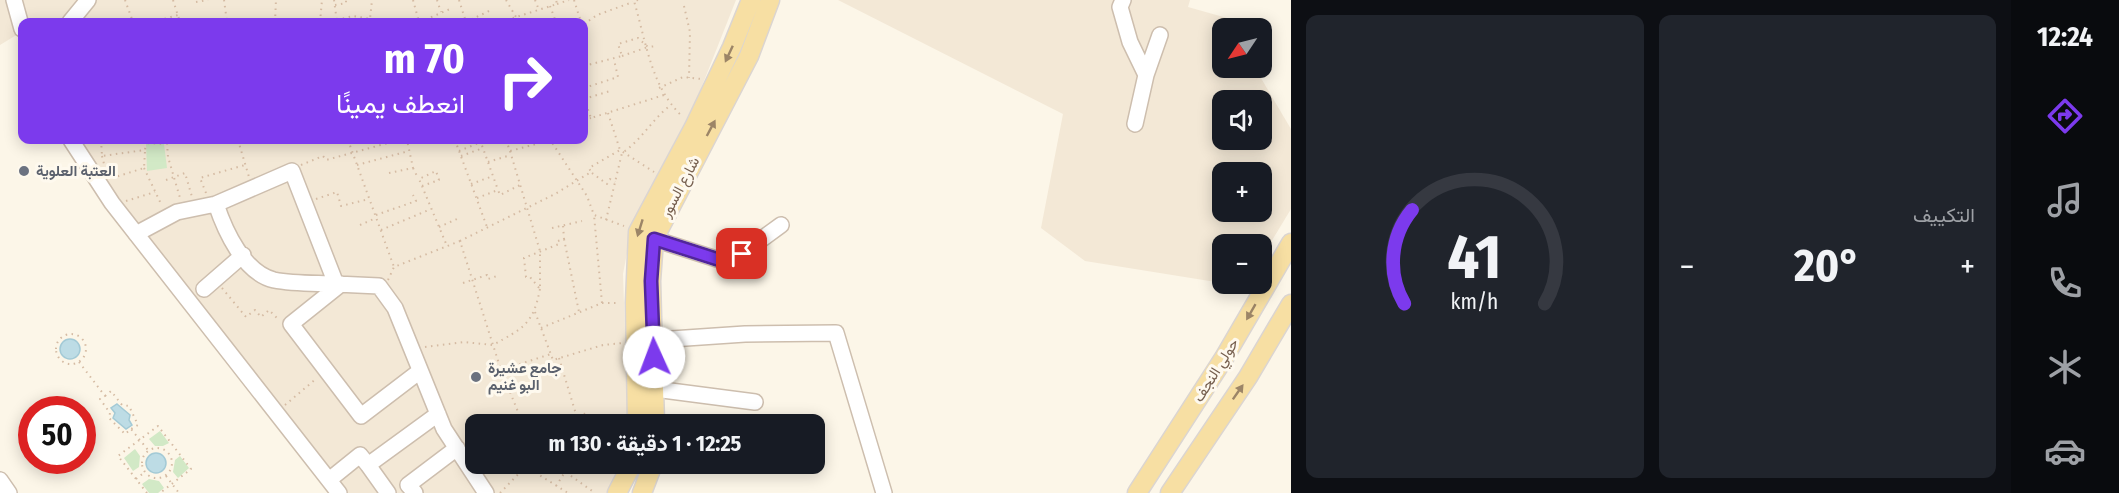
<!DOCTYPE html>
<html lang="ar">
<meta charset="utf-8">
<style>
body{margin:0;font-family:"Fira Sans Condensed",Vazirmatn,sans-serif;background:#20242c;color:#f1f3f6;direction:rtl;height:100vh;display:flex;flex-direction:column;font-size:22px;white-space:nowrap}
*{box-sizing:border-box;margin:0}
p{font-size:20px;color:#9ea1a6}
.icon{flex:none;width:33px;height:33px;fill:none;stroke:currentColor;stroke-width:2;stroke-linecap:round;stroke-linejoin:round}
.map{position:relative;flex:1;overflow:hidden;direction:ltr}
.drawer{display:flex;flex-direction:column;gap:15px;padding:15px;background:#0d0f14;width:720px}
.drawer>*{flex:none}
.hud{position:absolute;left:18px;top:18px;width:570px;height:126px;border-radius:12px;box-shadow:0 3px 15px #0003;direction:rtl;background:#7c3aed;color:#fff;overflow:hidden}
.needle{width:39px;rotate:235deg}
.tools{position:absolute;left:1212px;top:18px;display:grid;gap:12px}
.tools a{display:grid;place-items:center;width:60px;height:60px;border-radius:12px;background:#171b24;box-shadow:0 3px 15px #0003;font-size:30px}
.speed{position:absolute;left:18px;top:396px;display:flex;gap:12px;font-size:30px;font-weight:700;text-align:center}
.speed>*{display:grid;place-content:center;width:78px;height:78px;border-radius:50%;background:#171b24;box-shadow:0 3px 15px #0003;line-height:1}
.speed .limit{border:9px solid #d22;background:#fff;color:#111}
.pin{position:absolute;display:grid;place-items:center;width:51px;height:51px;color:#fff;margin:-26px;border-radius:12px;box-shadow:0 3px 9px #0006}
.me{position:absolute;width:66px;margin:-33px;rotate:358deg;stroke-linejoin:round;filter:drop-shadow(0 0 4px #0008)}
.turn{display:flex;align-items:center;gap:21px;height:126px;padding:0 24px;font-size:27px}
.turn .icon{width:78px;height:78px;stroke-width:2.5}
.turn b{display:block;font-size:42px;line-height:51px}
.big{font-size:45px;font-weight:700;line-height:1.1}
.drawer .tile{flex:1;display:flex;flex-direction:column;justify-content:center;gap:9px;min-width:0;padding:0 21px;border-radius:12px;background:#20242c}
.drawer .dial{align-items:center;gap:0}
.dial svg{height:156px;overflow:visible;fill:none;stroke:#363941;stroke-width:7;stroke-linecap:round;text-anchor:middle}
.dial text{fill:#f1f3f6;stroke:none}
.heat{display:flex;justify-content:space-between;align-items:center;font-size:33px;direction:ltr}
.drawer .tiles{flex:1;display:grid;gap:15px;grid-template-columns:repeat(2,1fr)}
.trip{position:absolute;left:465px;top:414px;width:360px;height:60px;border-radius:12px;background:#171b24;box-shadow:0 3px 15px #0003;font-weight:700;line-height:60px;text-align:center;direction:rtl}
main{display:flex;flex:1;min-height:0}
.dock{display:flex;flex-direction:column;width:108px;justify-content:space-around;align-items:center;background:#090b0e;color:#9ea1a6}
.dock .icon{width:42px;height:42px}
.dock .active{color:#7c3aed}
.dock b{font-size:27px;color:#f1f3f6}
.map>svg:first-child{display:block}
.residential{fill:#f3e8d6;fill-rule:evenodd}
.green{fill:#d2e9c6}
.water{fill:#bddce5;stroke:#a3cad6;stroke-width:1.5}
.lines{fill:none;stroke-linecap:round;stroke-linejoin:round}
.minor-casing{stroke:#cdbeae;stroke-width:18}
.major-casing{stroke:#dbd5d1;stroke-width:21}
.path{stroke:#d5bba3;stroke-width:2;stroke-dasharray:1.5 4.5;stroke-linecap:butt}
.minor{stroke:#fff;stroke-width:15}
.major{stroke:#f7dfa3;stroke-width:18}
.oneway{fill:#9c8567}
.route-casing{stroke:#51269a;stroke-width:15}
.route{stroke:#7c3aed;stroke-width:10}
.worship-dot{fill:#6b7280;stroke:#fef9ee;stroke-width:2}
.labels{text-anchor:middle;stroke-width:6;stroke-linejoin:round;paint-order:stroke}
.worship-label{font-size:15px;font-weight:bold;fill:#5b616d;stroke:#fef9ee;text-anchor:start}
.street-label{font-size:15px;fill:#755e4d;stroke:#fef9ee}
</style>
<main>
<nav class="dock">
<b>12:24</b>
<svg class="icon active" aria-label="directions" viewBox="0 0 24 24"><path d="M12 3l9 9-9 9-9-9zM9 14v-3h6M13 9l2 2-2 2"/></svg>
<svg class="icon" aria-label="music" viewBox="0 0 24 24"><path d="M9 18V5l10-2v13"/><circle cx="6" cy="18" r="3"/><circle cx="16" cy="16" r="3"/></svg>
<svg class="icon" aria-label="phone" viewBox="0 0 24 24"><path d="M5 4h4l2 5-3 2q2 4 5 5l2-3 5 2v4C11 20 4 13 5 4z"/></svg>
<svg class="icon" aria-label="climate" viewBox="0 0 24 24"><path d="M12 3v18M4 7l16 10M4 17L20 7"/></svg>
<svg class="icon" aria-label="car" viewBox="0 0 24 24"><path d="M5 17H2v-5l4-1 3-4h7l3 4 3 1v5h-3M9 17h6M6 11h13"/><circle cx="7" cy="17" r="2"/><circle cx="17" cy="17" r="2"/></svg>
</nav>
<section class="drawer">
<div class="tiles">
<div class="tile"><p>التكييف</p>
<div class="heat"><a>−</a><b class="big">20°</b><a>+</a></div>
</div>
<div class="tile dial"><svg viewBox="0 0 100 80">
<path d="M14 69A42 42 0 1 1 86 69"/>
<path d="M14 69A42 42 0 0 1 18 21" stroke="#7c3aed"/>
<text x="50" y="56" font-size="32" font-weight="700">41</text>
<text x="50" y="72" font-size="11">km/h</text>
</svg></div>
</div>
</section>
<div class="map">
<svg width="1291" height="493" viewBox="0 0 1291 493">
<rect width="100%" height="100%" fill="#fcf6e8"/>
<!-- residential -->
<path class="residential" d="M0 0H736L696 101 633 221 623 274 628 424H476V464H621L608 493H336L94 182 83 140H584V22H22V46L18 34 0 45Z
M838 0H1190L1188 7 1227 18 1233 28H1222V68H1255L1291 129V209L1262 257V244H1222V283L1085 261 1041 228 1063 114ZM1222 100H1262V140H1222ZM1222 172H1262V212H1222Z"/>
<!-- green -->
<path class="green" d="M146 143 164 144 167 168 147 171Z
M160 431 169 443 163 446H155L149 439Z
M135 449 140 456 139 467 133 471 124 458Z
M180 456 189 468 178 478 173 472 175 460Z
M149 479 159 481 164 488 158 493H149L142 484Z"/>
<!-- water -->
<path class="water" d="M60 349a10 10 0 1 1 20 0a10 10 0 1 1-20 0Z
M117 404 130 415 129 420 132 425 126 429 113 418 115 413 111 408Z
M146 463a10 10 0 1 1 20 0a10 10 0 1 1-20 0Z"/>
<g class="lines">
<defs>
<path id="minor" d="M14 0 22 29
M1123 0 1120 7 1130 42 1146 75 1135 124
M70 22 88 0
M1146 75 1160 35
M71 140 112 203 339 493
M216 204C225 231 244 273 274 280 294 284 316 283 336 284
M136 234 177 212 216 204 292 171 336 284 379 286 395 308 444 429 486 493
M654 239 729 263 781 225
M341 284 291 324 361 416 420 371
M204 289 243 255
M642 341 745 334 836 333 884 493
M655 389 755 402
M0 480 9 493
M329 480 360 455 368 465
M388 493 368 465 438 414
M415 493 408 485 457 448"/>
<path id="major" d="M637 424 635 303 638 232 694 127 732 47 751 0
M655 424 651 281 654 239 749 56 770 0
M617 493 632 464
M642 493 653 464
M1137 493 1224 358 1291 243
M1170 493 1248 377 1291 304"/>
</defs>
<!-- minor casing -->
<use href="#minor" class="minor-casing"/>
<!-- major casing -->
<use href="#major" class="major-casing"/>
<!-- path -->
<path class="path" d="M125 0 133 22
M173 0 180 22
M224 0 227 22
M334 0 337 22
M413 0 419 22
M437 0 441 12
M459 0 466 22
M506 0 516 17
M535 0 539 10
M574 0 581 22
M638 0 634 1C646 41 651 88 683 117
M196 2 208 0
M557 4 569 0
M335 5 346 3V0
M550 6 556 22
M684 6 690 32 689 78
M337 20 353 16 370 19 372 0
M153 22 178 15
M275 22 276 0
M320 22 322 0
M420 22 450 9
M466 22 489 11
M511 22 510 19 557 4 556 0
M584 24 597 15 633 2
M584 29V30
M622 56 648 47
M584 66 622 56 618 44 638 38 648 47 657 46
M584 88 618 77 614 60
M659 88 683 77 702 79
M584 98 591 118 664 95
M584 99 610 91
M608 113 620 150
M584 120 591 118
M101 140 102 156 145 150 146 143
M105 140H110
M118 140 125 142 164 144 168 140
M238 140 249 177
M348 140 394 267
M455 140 487 227
M480 140 498 190
M506 140 510 151 551 140
M554 140 551 141 587 196 594 215 624 226
M349 141 357 140
M167 143 168 157 180 198
M459 151 481 142
M510 151 540 251V289L530 277H526L524 258 559 244 558 241 564 239 563 225
M102 156 105 168
M461 156 483 148
M488 162 511 155
M301 165 323 156 326 160 399 140
M357 165 409 151
M144 168 162 206
M413 168 418 178
M389 173 413 168 407 140
M592 173 607 184 610 179 615 182
M112 178 144 168 145 151
M166 180 185 173 192 197
M471 184 493 176
M422 186 439 180 436 171 419 179 447 246
M206 193 200 178 245 165
M477 198 498 190 500 195 520 185
M316 199 337 192 341 206 369 199
M126 201 155 192
M376 215 416 201 413 195
M606 220 622 153C641 141 652 119 671 105
M360 225 376 218
M439 227 457 219
M552 228 582 221
M381 230 431 209
M564 239 579 312
M388 280 394 267 460 241
M463 283 487 275 488 279 497 276
M222 288 246 317 255 310 261 317 269 310 279 320
M540 289C533 325 523 328 493 345L460 241 555 194 591 172 589 168 620 150 654 172
M602 303H620
M535 312 553 360 603 345 623 343
M541 328 602 303 594 215
M56 349a15 15 0 1 1 30 0a15 15 0 1 1-30 0Z
M425 347 464 342 493 345 501 370 551 354
M559 358 579 424
M79 362 105 396 100 399 110 413 109 418 125 434 131 429 148 450
M501 370 523 424
M105 396 111 391 122 405 129 406 138 425 131 429
M285 405 317 378
M543 424 588 413
M142 463a15 15 0 1 1 30 0a15 15 0 1 1-30 0Z
M547 464 552 469 557 466 595 493
M525 466 568 493
M166 476 179 493
M136 479 145 472
M556 486 570 464
M147 493 118 456 158 426 191 469 160 493
M500 493 528 464"/>
<!-- minor -->
<use href="#minor" class="minor"/>
<!-- major -->
<use href="#major" class="major"/>
</g>
<!-- one-way arrows -->
<defs><path id="oneway-solid" d="M-6-.8H1V-3.2L6.5 0L1 3.2V.8H-6Z" transform="scale(1.5)"/></defs>
<g class="oneway">
<use href="#oneway-solid" transform="translate(729 54) rotate(115)"/>
<use href="#oneway-solid" transform="translate(711 128) rotate(-62)"/>
<use href="#oneway-solid" transform="translate(640 228) rotate(107)"/>
<use href="#oneway-solid" transform="translate(1251 312) rotate(120)"/>
<use href="#oneway-solid" transform="translate(1238 392) rotate(-55)"/>
</g>
<g class="lines">
<defs>
<path id="route" d="M654 357 651 281 654 239 729 263 742 254"/>
</defs>
<!-- route casing -->
<use href="#route" class="route-casing"/>
<!-- route -->
<use href="#route" class="route"/>
</g>
<!-- markers -->
<g class="worship-dot">
<circle cx="24" cy="171" r="6"/>
<circle cx="476" cy="377" r="6"/>
</g>
<g class="labels">
<!-- worship labels -->
<g class="worship-label">
<text x="36" y="176">العتبة العلوية</text>
<text x="488" y="373">جامع عشيرة<tspan x="488" dy="17">البو غنيم</tspan></text>
</g>
<!-- street labels -->
<g class="street-label">
<text transform="translate(680 187) rotate(-62)" y="5">شارع السور</text>
<text transform="translate(1216 370) rotate(-58)" y="5">حولي النجف</text>
</g>
</g>
</svg>
<div class="tools">
<a><svg class="needle" viewBox="-14 -14 28 28"><path d="M0-13l5 13h-10z" fill="#e53935"/><path d="M0 13l5-13h-10z" fill="#9ea1a6"/></svg></a>
<a><svg class="icon" aria-label="sound" viewBox="0 0 24 24"><path d="M4 9h4l5-4v14l-5-4H4zM17 9q2 3 0 6"/></svg></a>
<a>+</a>
<a>−</a>
</div>
<div class="speed"><div class="limit">50</div></div>
<div class="pin" style="left:742px;top:254px;background:#d93025"><svg class="icon" aria-label="arrive" viewBox="0 0 24 24"><path d="M6 21V4h12l-3 4 3 4H6"/></svg></div>
<svg class="me" style="left:654px;top:357px" viewBox="-20 -20 40 40"><circle r="19" fill="#fff"/><path d="M0-13L10 11 0 6-10 11z" fill="#7c3aed"/></svg>
<div class="trip">12:25 · 1 دقيقة · 130 m</div>
<div class="hud">
<div class="turn"><svg class="icon" aria-label="right" viewBox="0 0 24 24"><path d="M7 20v-9h11M14 6l5 5-5 5"/></svg><div><b>70 m</b>انعطف يمينًا</div></div>
</div>
</div>
</main>
